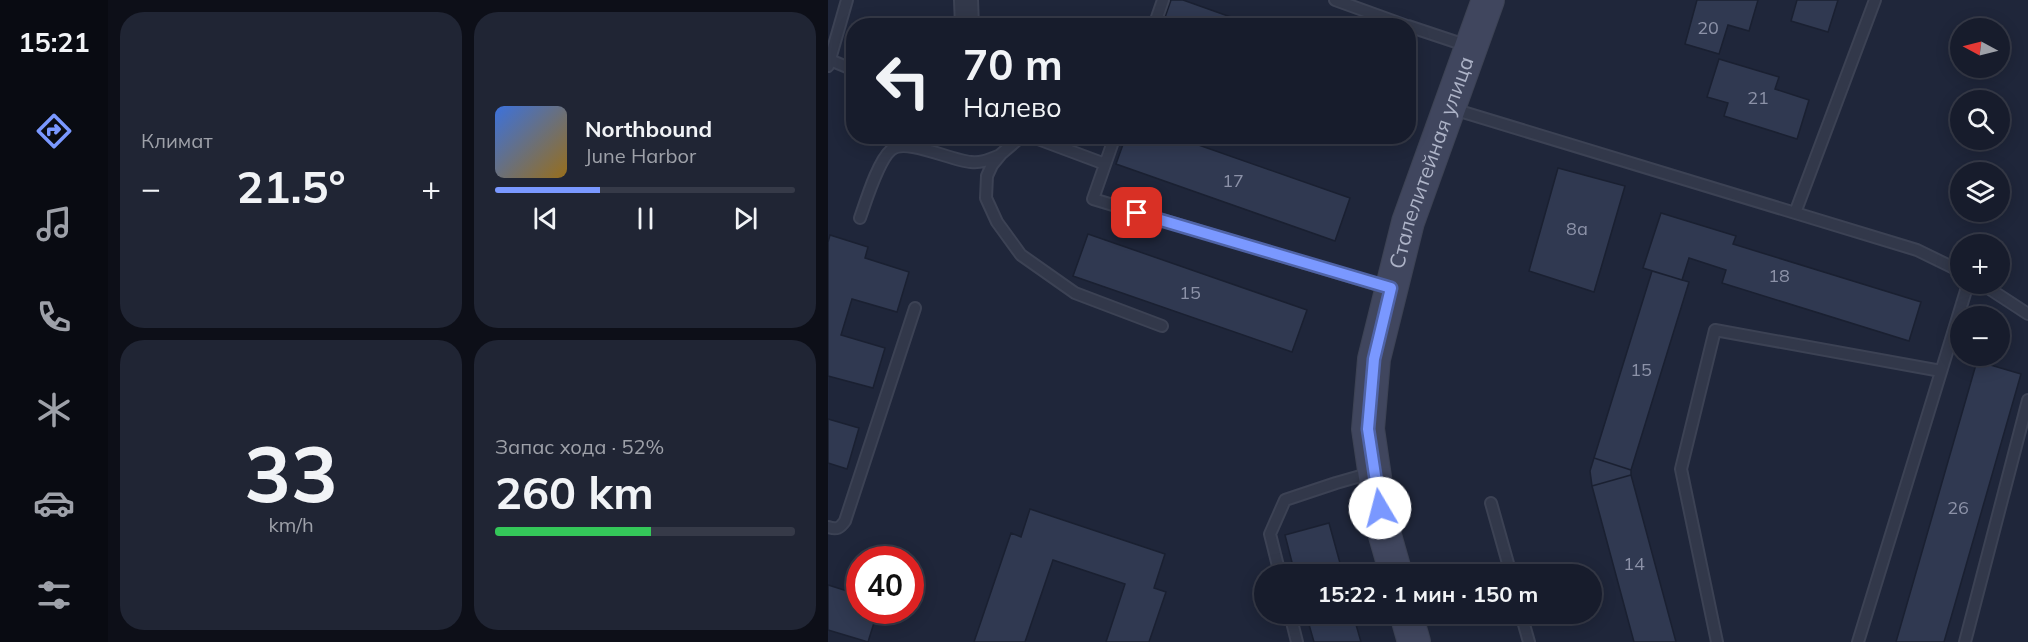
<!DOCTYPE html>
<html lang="ru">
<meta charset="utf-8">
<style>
body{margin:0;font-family:Mulish,sans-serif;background:#202534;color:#f1f3f6;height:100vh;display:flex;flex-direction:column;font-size:22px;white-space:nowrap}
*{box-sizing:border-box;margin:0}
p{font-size:20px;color:#9ea1a9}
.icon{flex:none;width:33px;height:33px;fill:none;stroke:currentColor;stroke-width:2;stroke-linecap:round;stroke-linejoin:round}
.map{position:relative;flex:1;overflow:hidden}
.details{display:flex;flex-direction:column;gap:12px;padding:12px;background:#0d0f18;width:720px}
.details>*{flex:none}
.guide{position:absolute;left:18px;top:18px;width:570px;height:126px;border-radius:24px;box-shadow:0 3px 15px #0003,0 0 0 2px #363a48;background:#171c2c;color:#f1f3f6;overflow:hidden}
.needle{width:39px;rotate:277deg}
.buttons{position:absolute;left:1122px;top:18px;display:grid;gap:12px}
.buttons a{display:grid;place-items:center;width:60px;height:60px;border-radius:50%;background:#171c2c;box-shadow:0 3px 15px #0003,0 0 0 2px #363a48;font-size:30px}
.speed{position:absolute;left:18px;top:546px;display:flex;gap:12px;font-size:30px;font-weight:700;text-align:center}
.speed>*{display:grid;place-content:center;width:78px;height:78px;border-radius:50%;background:#171c2c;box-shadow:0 3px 15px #0003,0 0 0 2px #363a48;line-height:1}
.speed .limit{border:9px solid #d22;background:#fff;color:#111}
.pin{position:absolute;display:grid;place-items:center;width:51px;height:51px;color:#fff;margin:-26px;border-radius:12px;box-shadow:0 3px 9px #0006}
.me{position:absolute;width:66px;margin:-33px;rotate:352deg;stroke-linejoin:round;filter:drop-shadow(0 0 4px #0008)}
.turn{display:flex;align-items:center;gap:21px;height:126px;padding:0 18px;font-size:27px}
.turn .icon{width:78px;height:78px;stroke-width:2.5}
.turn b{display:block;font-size:42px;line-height:51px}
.big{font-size:45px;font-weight:700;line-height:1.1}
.details .card{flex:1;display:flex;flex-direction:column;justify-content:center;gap:9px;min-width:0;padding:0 21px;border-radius:24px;background:#202534}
.details .dial{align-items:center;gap:0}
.dial b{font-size:78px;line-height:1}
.song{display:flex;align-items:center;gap:18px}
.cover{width:72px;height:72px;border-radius:9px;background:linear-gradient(135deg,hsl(220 70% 55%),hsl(40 70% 35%))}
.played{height:6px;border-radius:3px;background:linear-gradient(90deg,#7a98ff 35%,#363a48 35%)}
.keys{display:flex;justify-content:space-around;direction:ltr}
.heat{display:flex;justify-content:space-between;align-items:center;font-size:33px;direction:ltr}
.charge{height:9px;border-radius:4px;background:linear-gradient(90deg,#34c759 52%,#363a48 0)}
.details .tiles{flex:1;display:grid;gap:12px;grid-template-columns:repeat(2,1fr)}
.trip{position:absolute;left:426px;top:564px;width:348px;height:60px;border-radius:30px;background:#171c2c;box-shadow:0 3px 15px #0003,0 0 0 2px #363a48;font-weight:700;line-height:60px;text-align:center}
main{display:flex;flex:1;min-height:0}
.tabs{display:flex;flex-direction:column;width:108px;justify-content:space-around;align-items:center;background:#090b12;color:#9ea1a9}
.tabs .icon{width:42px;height:42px}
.tabs .on{color:#7a98ff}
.tabs b{font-size:27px;color:#f1f3f6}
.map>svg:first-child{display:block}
.building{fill:#303951;stroke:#1a2031;stroke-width:1.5}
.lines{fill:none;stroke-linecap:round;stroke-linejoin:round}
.lane-casing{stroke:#3c4254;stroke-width:14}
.street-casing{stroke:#3c4254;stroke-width:26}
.secondary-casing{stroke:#3c4254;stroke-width:34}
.lane{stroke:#32384a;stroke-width:10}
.street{stroke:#32384a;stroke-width:22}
.secondary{stroke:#40465e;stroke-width:32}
.route-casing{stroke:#4f63a6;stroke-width:15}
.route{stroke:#7a98ff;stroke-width:10}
.labels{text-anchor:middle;stroke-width:6;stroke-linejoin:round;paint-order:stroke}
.number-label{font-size:18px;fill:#8c92a8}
.street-label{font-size:21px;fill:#adb3c7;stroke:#181e2f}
</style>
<main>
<nav class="tabs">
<b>15:21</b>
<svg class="icon on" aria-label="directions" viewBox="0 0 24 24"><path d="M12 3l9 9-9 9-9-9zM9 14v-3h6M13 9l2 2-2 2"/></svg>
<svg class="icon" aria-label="music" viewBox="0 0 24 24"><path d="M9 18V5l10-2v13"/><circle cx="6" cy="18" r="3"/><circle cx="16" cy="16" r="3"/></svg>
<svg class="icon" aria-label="phone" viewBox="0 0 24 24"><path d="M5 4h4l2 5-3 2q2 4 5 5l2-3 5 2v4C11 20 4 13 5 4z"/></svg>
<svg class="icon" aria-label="climate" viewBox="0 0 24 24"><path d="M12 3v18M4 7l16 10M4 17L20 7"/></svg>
<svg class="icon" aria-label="car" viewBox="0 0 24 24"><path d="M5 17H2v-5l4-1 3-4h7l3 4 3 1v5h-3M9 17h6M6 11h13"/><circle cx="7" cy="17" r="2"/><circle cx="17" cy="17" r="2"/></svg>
<svg class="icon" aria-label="filters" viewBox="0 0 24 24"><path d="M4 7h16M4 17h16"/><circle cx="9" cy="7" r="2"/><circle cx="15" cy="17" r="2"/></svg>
</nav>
<section class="details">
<div class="tiles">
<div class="card"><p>Климат</p>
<div class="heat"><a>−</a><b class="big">21.5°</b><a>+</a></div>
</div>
<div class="card">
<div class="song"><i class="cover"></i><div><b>Northbound</b><p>June Harbor</p></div></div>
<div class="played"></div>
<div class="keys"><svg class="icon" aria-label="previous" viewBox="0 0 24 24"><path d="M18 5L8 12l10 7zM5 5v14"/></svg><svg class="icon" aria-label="pause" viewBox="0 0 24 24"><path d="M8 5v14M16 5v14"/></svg><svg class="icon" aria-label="next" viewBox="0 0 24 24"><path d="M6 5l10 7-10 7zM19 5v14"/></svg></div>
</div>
<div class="card dial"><b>33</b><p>km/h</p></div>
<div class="card"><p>Запас хода · 52%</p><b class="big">260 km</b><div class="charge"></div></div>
</div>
</section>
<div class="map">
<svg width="1200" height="642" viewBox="0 0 1200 642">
<rect width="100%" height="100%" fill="#1f263a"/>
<!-- building -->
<path class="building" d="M343 0H355L428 26H334Z
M869 0H930L921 31 900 25 891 54 857 44Z
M969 0H1010L1000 32 963 21Z
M891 59 951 77 947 89 981 100 969 139 896 116 900 103 879 97Z
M298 136H345L522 198 507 241 288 164Z
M730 168 797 186 766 292 701 271Z
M833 213 908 236 905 244 1093 302 1081 341 894 283 898 270 861 258 854 280 815 268Z
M260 234 479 310 464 352 245 276Z
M2 235 40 247 37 258 81 272 69 312 24 299 13 335 57 348 45 388 0 376V242Z
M824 271 861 282 803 470 766 458Z
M1149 361 1193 374 1116 642H1068Z
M0 419 31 428 19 469 0 463Z
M766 458 803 470V475L764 486 762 471Z
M803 475 848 642H806L764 486Z
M202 509 337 554 326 588 338 592 321 642H278L297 584 225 560 197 642H146L183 533 193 537Z
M501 523 515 574H467L457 535Z
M0 585 32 595V610H50L40 642 0 630Z
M478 614H525L533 642H486Z"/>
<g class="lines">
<defs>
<path id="lane" d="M507 0 579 26
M326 26 335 0
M580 26 640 46
M2 60 26 70
M0 66 19 0
M625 109 1089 250 1132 271
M194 136 173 154 164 165 159 176 158 198 169 222 193 255 247 293 334 326
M202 136 277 164
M287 136 265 199 560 288
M967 213 1047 0
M32 218C38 201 50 161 63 150 77 137 124 161 143 162 153 163 160 160 170 156
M1154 284 1200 314
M663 503 683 574
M0 527C9 530 12 528 17 521L87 308
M452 574 442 534 457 500 508 483 543 473
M462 614 469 642
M693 614 701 642
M889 642 853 469 887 330 1113 371
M1030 642 1140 284
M1137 642 1200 400"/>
<path id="street" d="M138 0 139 26"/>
<g id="secondary">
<path id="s1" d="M568 574 554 525 540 429 546 359 580 222 660 0"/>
<path d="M578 614 586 642"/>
</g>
</defs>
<!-- lane casing -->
<use href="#lane" class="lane-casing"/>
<!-- street casing -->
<use href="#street" class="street-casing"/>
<!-- secondary casing -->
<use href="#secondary" class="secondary-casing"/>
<!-- lane -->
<use href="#lane" class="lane"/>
<!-- street -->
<use href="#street" class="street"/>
<!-- secondary -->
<use href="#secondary" class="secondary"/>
</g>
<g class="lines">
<defs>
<path id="route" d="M309 213 563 288 546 359 540 429 552 508"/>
</defs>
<!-- route casing -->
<use href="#route" class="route-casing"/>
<!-- route -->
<use href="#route" class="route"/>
</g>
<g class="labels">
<!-- number labels -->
<g class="number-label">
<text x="880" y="34">20</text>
<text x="930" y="104">21</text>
<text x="405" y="187">17</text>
<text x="749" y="235">8а</text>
<text x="951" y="282">18</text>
<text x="362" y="299">15</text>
<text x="813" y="376">15</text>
<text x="1130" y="514">26</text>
<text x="806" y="570">14</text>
</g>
<!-- street labels -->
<g class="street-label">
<text dy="7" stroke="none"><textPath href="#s1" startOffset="423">Сталелитейная улица</textPath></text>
</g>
</g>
</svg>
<div class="buttons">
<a><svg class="needle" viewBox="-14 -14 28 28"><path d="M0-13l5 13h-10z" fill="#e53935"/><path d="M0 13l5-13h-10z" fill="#9ea1a9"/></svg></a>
<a><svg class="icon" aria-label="search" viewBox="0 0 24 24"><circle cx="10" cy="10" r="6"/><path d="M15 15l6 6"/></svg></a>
<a><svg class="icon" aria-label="layers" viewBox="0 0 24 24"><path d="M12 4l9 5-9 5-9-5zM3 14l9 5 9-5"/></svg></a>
<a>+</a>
<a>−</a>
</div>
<div class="speed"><div class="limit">40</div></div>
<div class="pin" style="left:309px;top:213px;background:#d93025"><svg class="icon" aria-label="arrive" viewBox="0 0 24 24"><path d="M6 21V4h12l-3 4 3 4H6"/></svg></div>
<svg class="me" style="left:552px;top:508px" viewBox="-20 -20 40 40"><circle r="19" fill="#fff"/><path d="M0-13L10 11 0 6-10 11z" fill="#7a98ff"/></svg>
<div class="trip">15:22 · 1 мин · 150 m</div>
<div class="guide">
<div class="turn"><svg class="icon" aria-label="left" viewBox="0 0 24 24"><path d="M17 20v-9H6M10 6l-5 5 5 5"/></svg><div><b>70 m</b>Налево</div></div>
</div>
</div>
</main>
